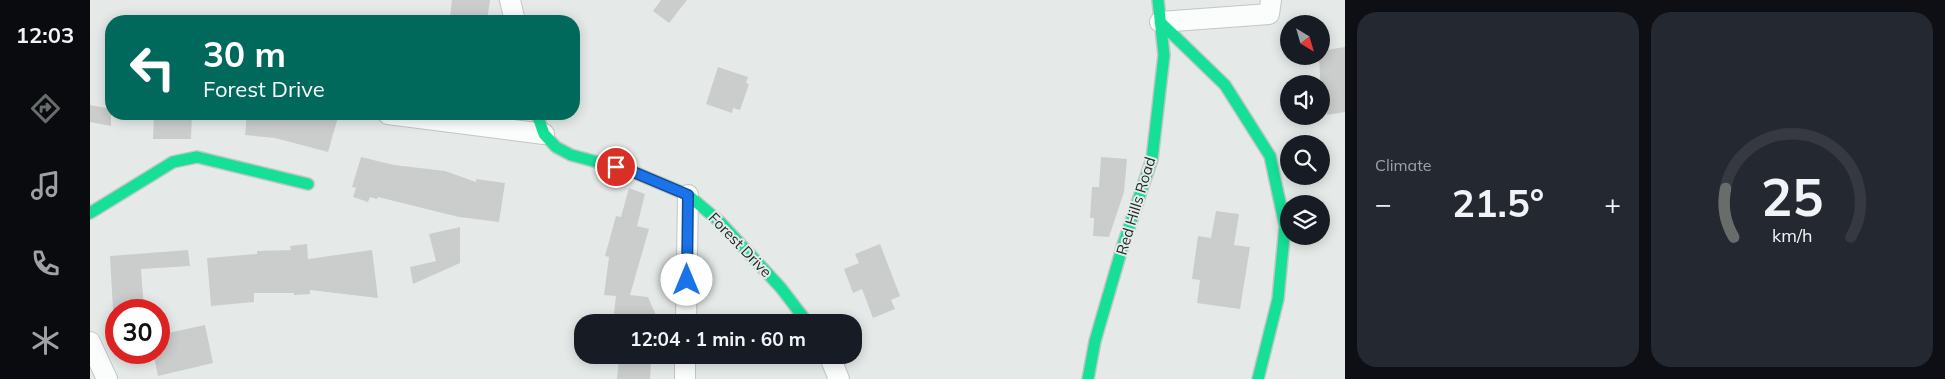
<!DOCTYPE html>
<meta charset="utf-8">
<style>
body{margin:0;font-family:Mulish,sans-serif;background:#242831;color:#f1f3f6;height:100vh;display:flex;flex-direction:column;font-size:19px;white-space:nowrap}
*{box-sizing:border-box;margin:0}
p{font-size:16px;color:#9ea1a6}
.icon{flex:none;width:28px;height:28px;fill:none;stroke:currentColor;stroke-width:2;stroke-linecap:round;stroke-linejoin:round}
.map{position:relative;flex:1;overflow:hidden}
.side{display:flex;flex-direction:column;gap:12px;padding:12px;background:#0d0f14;width:600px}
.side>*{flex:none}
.hud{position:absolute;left:15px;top:15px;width:475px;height:105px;border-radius:20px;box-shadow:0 2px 12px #0003;background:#00695c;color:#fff;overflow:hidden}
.needle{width:32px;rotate:143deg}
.fabs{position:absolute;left:1190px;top:15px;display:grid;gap:10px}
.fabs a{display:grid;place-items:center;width:50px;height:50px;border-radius:50%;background:#171b24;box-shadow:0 2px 12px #0003;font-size:25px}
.speed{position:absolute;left:15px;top:299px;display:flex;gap:10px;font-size:25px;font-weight:700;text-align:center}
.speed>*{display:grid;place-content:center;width:65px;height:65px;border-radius:50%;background:#171b24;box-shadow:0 2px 12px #0003;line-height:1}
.speed .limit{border:8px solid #d22;background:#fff;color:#111}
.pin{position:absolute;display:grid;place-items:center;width:42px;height:42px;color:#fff;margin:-21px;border:2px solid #fff;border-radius:50%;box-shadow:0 1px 5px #0007}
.me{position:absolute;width:55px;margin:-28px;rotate:0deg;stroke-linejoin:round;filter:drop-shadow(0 0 4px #0008)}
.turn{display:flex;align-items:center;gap:18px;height:105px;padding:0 15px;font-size:22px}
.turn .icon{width:65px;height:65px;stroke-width:2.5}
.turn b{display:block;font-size:35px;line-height:42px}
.big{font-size:38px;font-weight:700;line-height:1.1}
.side .widget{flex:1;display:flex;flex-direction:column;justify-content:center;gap:8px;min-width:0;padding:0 18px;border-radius:20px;background:#242831}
.side .dial{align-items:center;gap:0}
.dial svg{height:130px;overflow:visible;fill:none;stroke:#363941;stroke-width:7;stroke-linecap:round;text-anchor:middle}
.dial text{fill:#f1f3f6;stroke:none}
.heat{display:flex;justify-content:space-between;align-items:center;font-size:28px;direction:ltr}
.side .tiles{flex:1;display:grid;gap:12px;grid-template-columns:repeat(2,1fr)}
.trip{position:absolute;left:484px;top:314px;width:288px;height:50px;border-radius:20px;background:#171b24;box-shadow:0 2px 12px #0003;font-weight:700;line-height:50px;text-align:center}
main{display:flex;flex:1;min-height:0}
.menu{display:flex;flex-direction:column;width:90px;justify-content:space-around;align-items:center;background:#090b0e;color:#9ea1a6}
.menu .icon{width:35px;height:35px}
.menu .on{color:#686d6c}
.menu b{font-size:22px;color:#f1f3f6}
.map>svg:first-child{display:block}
.building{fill:#cacdcc}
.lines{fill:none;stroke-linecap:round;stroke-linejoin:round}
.street-casing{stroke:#c2c6c5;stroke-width:22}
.fast-casing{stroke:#c2c6c5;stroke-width:14}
.street{stroke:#fbfcfc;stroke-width:20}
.fast{stroke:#16e098;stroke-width:11}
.route-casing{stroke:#114b97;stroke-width:12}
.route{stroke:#1a73e8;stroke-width:9}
.labels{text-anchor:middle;stroke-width:4;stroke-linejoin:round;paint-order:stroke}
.street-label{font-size:15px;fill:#252928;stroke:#e3ecea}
</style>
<main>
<nav class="menu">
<b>12:03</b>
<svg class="icon on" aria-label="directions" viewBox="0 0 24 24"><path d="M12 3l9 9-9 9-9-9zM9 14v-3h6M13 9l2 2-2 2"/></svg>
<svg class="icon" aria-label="music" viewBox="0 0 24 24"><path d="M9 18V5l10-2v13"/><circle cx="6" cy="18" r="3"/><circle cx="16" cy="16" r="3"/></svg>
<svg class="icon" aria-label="phone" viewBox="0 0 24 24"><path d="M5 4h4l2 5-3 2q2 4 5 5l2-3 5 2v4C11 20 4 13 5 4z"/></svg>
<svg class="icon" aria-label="climate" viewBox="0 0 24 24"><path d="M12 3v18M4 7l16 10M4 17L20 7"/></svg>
</nav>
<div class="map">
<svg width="1255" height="379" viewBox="0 0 1255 379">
<rect width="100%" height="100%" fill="#e5eae9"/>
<!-- building -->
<path class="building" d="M362 0H400L397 21H373V19L360 17Z
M571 0H597L579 23 563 11Z
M1255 47V112L1237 115 1235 96 1231 97 1229 56H1231V51Z
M628 67 658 77 656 83 659 84 650 110 643 108 642 113 616 104Z
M0 105 21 109V126L0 122Z
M64 114H102L101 139H63Z
M157 114H249L238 152 185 138 155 135Z
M271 157 304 165 355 171 386 182V179L415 183 409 222 369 217 288 197 287 199 280 197 278 202 263 197 266 188 262 187Z
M1011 157 1037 159 1034 192 1019 237 1003 236 1004 218H1000L1002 187H1009Z
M539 188 555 194 547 226 559 229 540 295 558 297 569 322H523L526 296 514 295 519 257 515 256 526 216 531 217Z
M1126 211 1149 214 1144 245 1160 247 1150 309 1107 303 1110 280 1102 279 1108 236 1121 238Z
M370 227V263L323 284 320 267 346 261 339 234Z
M217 244 218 259 282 250 288 298 220 290V294L204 295V293H164V302L121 306 117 258 167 254V251L201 250 200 246Z
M790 244 810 296 801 300 805 309 783 318 772 289 763 293 754 269 769 263 765 254Z
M98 250 100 266 51 269 54 310H23L20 256Z
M115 325 123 363 68 376 63 352H69V335Z
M529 359 561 361 560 379H527Z"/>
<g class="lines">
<defs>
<path id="street" d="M420 0 425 21
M1070 22 1179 14 1181 0
M298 114 454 134
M596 322 598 195
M0 342 17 379
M739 355 749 379
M595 379V355"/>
<path id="fast" d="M1070 22 1135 85 1180 156 1195 226 1188 299 1168 379
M447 114 454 134 466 147 481 155 541 171 598 195 630 222 691 288 717 322
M0 213 83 162 107 157 218 184
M998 379 1005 341 1033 245 1062 159 1074 55 1068 0"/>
</defs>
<!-- street casing -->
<use href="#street" class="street-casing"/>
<!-- fast casing -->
<use href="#fast" class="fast-casing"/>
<!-- street -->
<use href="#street" class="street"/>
<!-- fast -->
<use href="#fast" class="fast"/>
</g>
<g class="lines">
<defs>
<path id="route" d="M526 167 541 171 598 195 597 280"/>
</defs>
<!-- route casing -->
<use href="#route" class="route-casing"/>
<!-- route -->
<use href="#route" class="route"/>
</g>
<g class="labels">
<!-- street labels -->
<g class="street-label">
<text transform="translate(1046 206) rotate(-73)" y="5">Red Hills Road</text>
<text transform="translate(650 245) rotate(46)" y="5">Forest Drive</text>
</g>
</g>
</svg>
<div class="fabs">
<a><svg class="needle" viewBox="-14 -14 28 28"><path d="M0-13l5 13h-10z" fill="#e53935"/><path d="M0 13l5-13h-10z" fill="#9ea1a6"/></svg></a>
<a><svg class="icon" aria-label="sound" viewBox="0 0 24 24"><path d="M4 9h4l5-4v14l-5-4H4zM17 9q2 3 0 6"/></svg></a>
<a><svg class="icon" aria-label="search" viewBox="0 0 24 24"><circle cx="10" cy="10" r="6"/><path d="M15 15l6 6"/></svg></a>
<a><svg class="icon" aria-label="layers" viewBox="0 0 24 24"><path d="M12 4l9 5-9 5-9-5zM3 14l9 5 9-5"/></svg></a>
</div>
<div class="speed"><div class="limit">30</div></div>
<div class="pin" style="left:526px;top:167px;background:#d93025"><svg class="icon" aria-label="arrive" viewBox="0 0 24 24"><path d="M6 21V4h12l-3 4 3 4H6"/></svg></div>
<svg class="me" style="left:597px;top:280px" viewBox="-20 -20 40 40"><circle r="19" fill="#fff"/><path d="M0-13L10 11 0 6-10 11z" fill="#1a73e8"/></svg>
<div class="trip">12:04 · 1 min · 60 m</div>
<div class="hud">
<div class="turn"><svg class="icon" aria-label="left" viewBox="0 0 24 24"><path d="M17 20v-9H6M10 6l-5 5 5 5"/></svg><div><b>30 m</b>Forest Drive</div></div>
</div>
</div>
<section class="side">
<div class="tiles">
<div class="widget"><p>Climate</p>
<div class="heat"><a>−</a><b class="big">21.5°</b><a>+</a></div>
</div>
<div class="widget dial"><svg viewBox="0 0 100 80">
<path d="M14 69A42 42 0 1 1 86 69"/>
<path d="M14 69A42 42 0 0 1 9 39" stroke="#686d6c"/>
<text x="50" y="56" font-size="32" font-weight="700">25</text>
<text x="50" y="72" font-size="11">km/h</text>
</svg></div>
</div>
</section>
</main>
